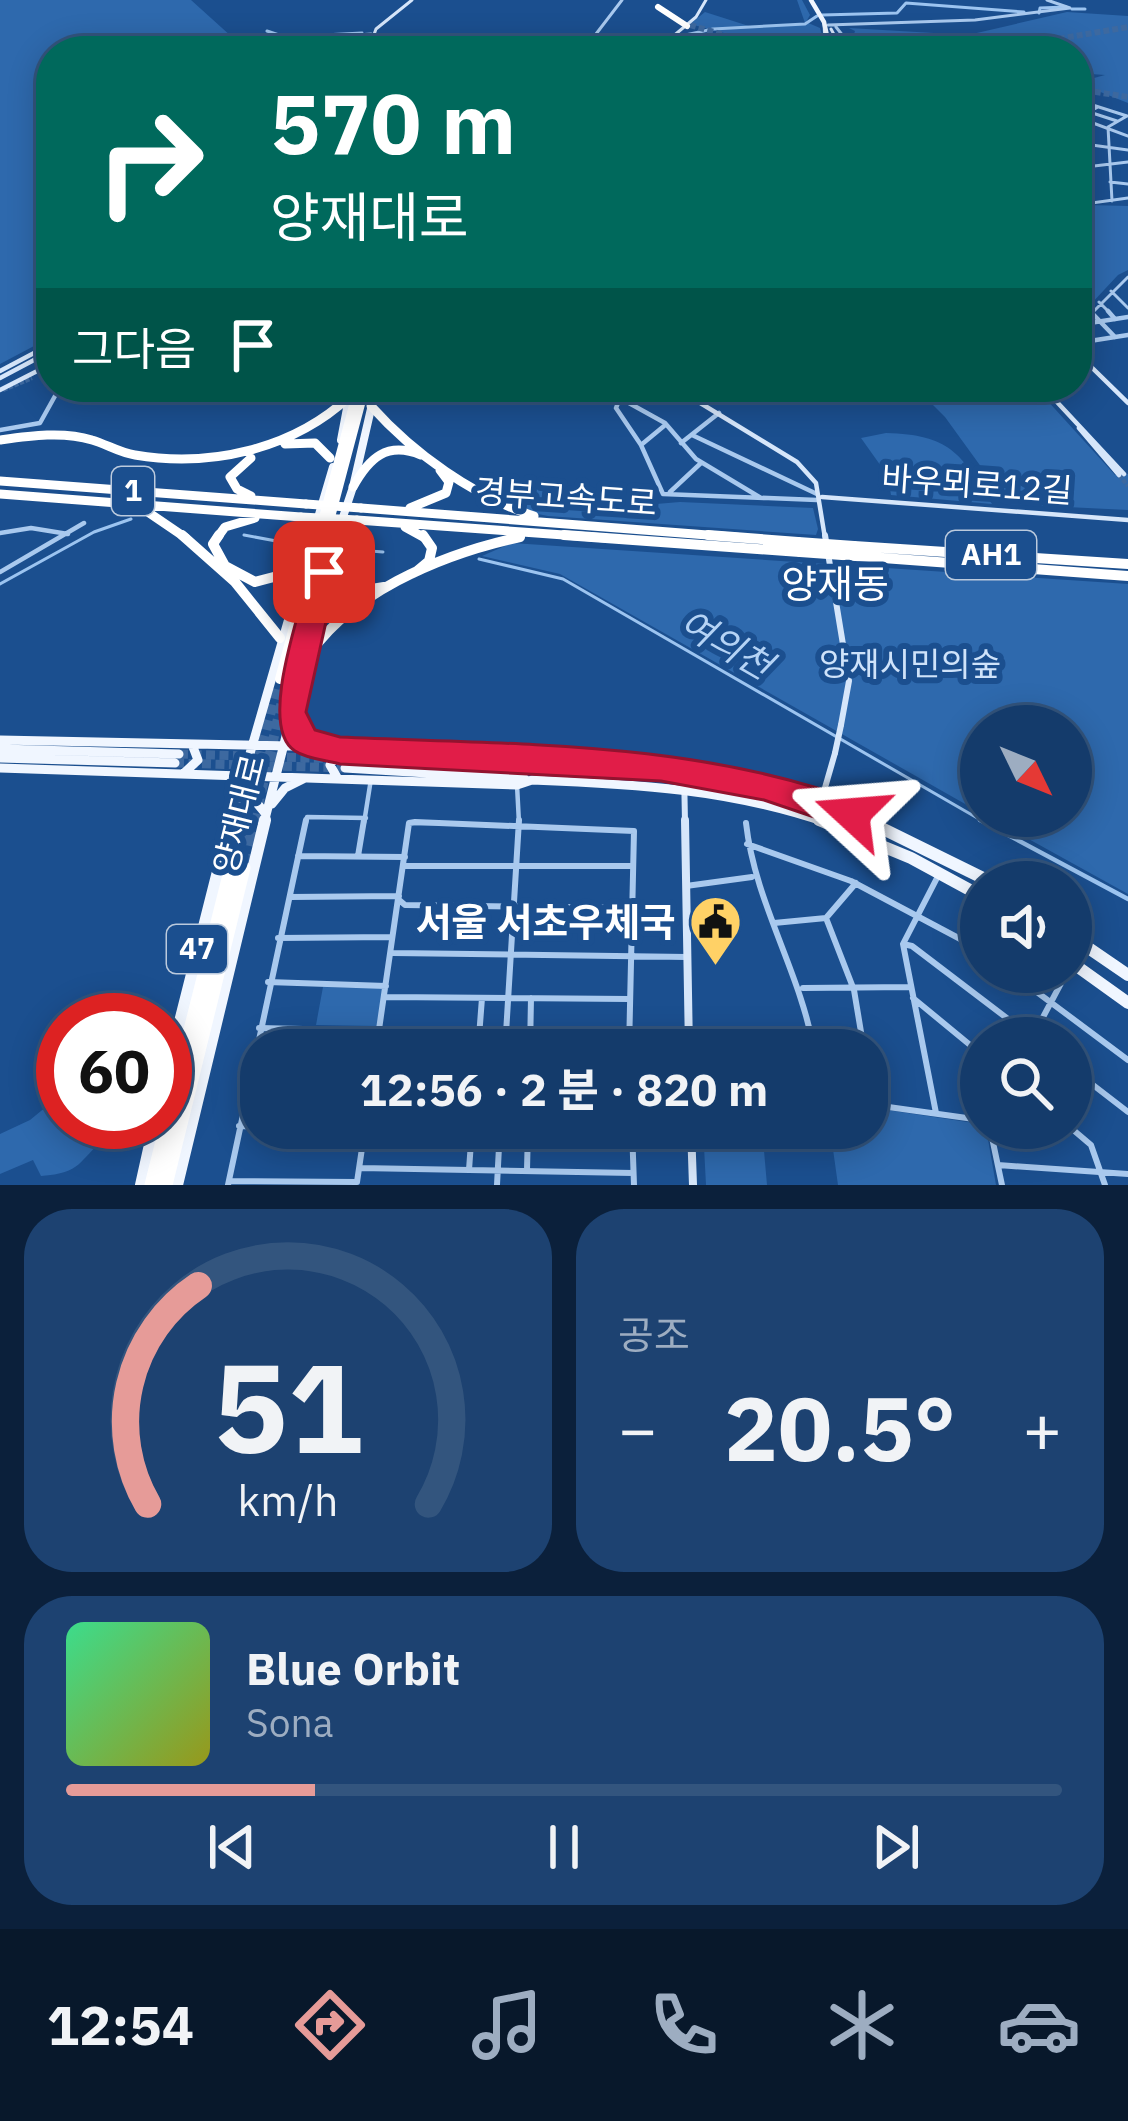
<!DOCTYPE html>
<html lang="ko">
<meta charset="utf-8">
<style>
body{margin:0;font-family:"IBM Plex Sans","Noto Sans KR",sans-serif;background:#1d4271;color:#f1f3f6;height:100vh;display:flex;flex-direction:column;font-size:45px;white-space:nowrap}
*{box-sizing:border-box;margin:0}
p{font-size:39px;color:#9dadc1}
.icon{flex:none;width:66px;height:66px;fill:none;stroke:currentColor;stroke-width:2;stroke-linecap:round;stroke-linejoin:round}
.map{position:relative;height:1185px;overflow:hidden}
.sheet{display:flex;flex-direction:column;gap:24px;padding:24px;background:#0b203b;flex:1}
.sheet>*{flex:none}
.banner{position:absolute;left:36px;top:36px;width:1056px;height:366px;border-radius:48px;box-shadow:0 6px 30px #0003,0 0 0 3px #33557e;background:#00695c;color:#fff;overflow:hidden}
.needle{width:78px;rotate:133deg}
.controls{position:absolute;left:960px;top:705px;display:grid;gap:24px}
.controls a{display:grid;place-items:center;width:132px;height:132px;border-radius:50%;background:#143b6b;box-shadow:0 6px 30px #0003,0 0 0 3px #33557e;font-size:60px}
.speed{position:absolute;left:36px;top:993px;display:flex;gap:24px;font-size:60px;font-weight:700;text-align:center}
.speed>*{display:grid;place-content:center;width:156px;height:156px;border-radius:50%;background:#143b6b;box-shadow:0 6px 30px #0003,0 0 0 3px #33557e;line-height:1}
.speed .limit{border:18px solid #d22;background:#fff;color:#111}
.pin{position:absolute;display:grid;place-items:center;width:102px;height:102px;color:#fff;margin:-51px;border-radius:24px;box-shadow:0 6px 18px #0006}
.me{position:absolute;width:132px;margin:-66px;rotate:289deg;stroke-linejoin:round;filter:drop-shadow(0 0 9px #0008)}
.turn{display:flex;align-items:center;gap:42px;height:252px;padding:0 36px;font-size:54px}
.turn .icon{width:156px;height:156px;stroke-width:2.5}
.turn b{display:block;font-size:84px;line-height:102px}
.then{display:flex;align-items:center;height:114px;padding:0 36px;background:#0003;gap:24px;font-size:45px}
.big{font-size:90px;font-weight:700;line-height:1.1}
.sheet .tile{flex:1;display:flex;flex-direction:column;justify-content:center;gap:18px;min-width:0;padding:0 42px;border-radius:48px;background:#1d4271}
.sheet .dial{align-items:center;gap:0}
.dial svg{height:312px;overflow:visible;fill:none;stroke:#33557e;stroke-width:7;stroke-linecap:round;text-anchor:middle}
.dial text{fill:#f1f3f6;stroke:none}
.song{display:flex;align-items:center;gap:36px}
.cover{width:144px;height:144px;border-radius:18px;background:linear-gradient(135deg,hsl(150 70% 55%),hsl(60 70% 35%))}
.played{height:12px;border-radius:6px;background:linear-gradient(90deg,#e69b98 25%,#33557e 25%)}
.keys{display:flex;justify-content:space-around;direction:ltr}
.heat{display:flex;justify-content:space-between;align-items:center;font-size:66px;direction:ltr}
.sheet .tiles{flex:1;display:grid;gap:24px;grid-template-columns:1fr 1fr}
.tile:last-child{grid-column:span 2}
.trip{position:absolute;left:240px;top:1029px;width:648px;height:120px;border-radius:48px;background:#143b6b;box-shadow:0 6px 30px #0003,0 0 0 3px #33557e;font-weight:700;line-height:120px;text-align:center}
.dock{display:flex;height:192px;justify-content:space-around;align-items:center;background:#08182b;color:#9dadc1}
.dock .icon{width:84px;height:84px}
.dock .on{color:#e69b98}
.dock b{font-size:54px;color:#f1f3f6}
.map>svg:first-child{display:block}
.green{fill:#2e69ad}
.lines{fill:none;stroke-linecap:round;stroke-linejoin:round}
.stream-far1{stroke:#9cc4f0;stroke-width:3}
.stream{stroke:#9cc4f0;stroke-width:4.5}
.secondary-tunnel{stroke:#3d69a0;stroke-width:4.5;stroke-dasharray:4.5 1.5;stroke-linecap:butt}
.primary-tunnel{stroke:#3d69a0;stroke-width:9;stroke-dasharray:9 4.5;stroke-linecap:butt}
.highway-tunnel-far2{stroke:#3d69a0;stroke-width:6;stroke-dasharray:6 3;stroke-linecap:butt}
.highway-tunnel-far1{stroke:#3d69a0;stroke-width:10;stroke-dasharray:10 6;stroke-linecap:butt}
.highway-tunnel{stroke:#3d69a0;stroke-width:15;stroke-dasharray:15 8;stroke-linecap:butt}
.street-far2{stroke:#a9c9ee;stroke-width:3}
.street-far1{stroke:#a9c9ee;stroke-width:4.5}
.street{stroke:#a9c9ee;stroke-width:6}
.secondary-far3{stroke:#d6e6fa;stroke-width:3}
.secondary-far2{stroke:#d6e6fa;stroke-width:4.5}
.secondary-far1{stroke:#d6e6fa;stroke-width:6}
.secondary{stroke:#d6e6fa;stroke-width:8}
.primary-far3{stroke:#f0f6ff;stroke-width:4.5}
.primary-far2{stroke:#f0f6ff;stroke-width:8}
.primary-far1{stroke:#f0f6ff;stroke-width:9}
.primary{stroke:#f0f6ff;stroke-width:12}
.highway-far3{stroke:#fff;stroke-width:6}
.highway-far2{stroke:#fff;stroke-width:9}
.highway-far1{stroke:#fff;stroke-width:10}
.highway{stroke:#fff;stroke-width:15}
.secondary-bridge{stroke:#d6e6fa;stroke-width:6}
.highway-bridge-far2{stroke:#fff;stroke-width:6}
.highway-bridge-far1{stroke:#fff;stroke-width:9}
.highway-bridge{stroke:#fff;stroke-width:10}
.route{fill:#e11d48;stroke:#92132f;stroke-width:3}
.labels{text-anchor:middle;stroke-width:12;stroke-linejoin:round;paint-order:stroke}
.shield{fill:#1b4f8f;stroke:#bbcadd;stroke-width:3}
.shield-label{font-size:30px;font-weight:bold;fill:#fff}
.street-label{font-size:33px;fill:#fff;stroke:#1b4f8f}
.park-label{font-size:33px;fill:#cfe3fa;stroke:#1b4f8f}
.water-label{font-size:36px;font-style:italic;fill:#b5d3f5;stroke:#1b4f8f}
.quarter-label{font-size:39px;fill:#fff;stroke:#1b4f8f}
.near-poi-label{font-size:39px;font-weight:bold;fill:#fff;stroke:#1b4f8f;text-anchor:end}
</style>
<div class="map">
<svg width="1128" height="1185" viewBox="0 0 1128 1185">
<rect width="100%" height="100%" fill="#1b4f8f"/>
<!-- green -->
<path class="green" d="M0 0H191L232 37 327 39 306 51H51V337L0 364Z
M797 0H802L810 15 806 22 820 28 823 38 815 42 754 41 690 24 705 12 755 28 805 23Z
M1067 12 1128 16V103L1083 85V81L1105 75 1077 73V51H1008L993 45 924 51 941 50 943 45 916 39C907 51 872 55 855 47L859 44 853 37 855 31 849 28 968 35Z
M1088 205 1128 206V270L1118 275 1077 319V246L1082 242 1077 214Z
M915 387H1035L1115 475 1128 474V510L1008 504 945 417Z
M886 433C950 435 960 452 992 504L891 495 888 476 861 438Z
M491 484 548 488 558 497 560 505 572 507 583 501 629 512 644 505 680 502 813 508 818 529 816 535 548 516 523 511 479 487Z
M512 543 1128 584V894L987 816H1071V726H981V813L560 574 482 556Z
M323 987 384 988 378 1026 316 1025Z
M63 1093V1122H129C121 1130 114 1132 105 1139 77 1161 83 1173 41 1176L33 1160 0 1174V1134L30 1120Z
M867 1107 981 1124 986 1128 996 1185H838L830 1128H867Z
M703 1128H762L767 1185H706Z"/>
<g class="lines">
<!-- stream-far1 -->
<path class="stream-far1" d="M1072 9H1085
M1039 13 1040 8 1066 7
M822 15 897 13 906 3 1024 12
M267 31 285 37 362 33
M378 37 417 42 439 51
M653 42 713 29 805 24 817 16
M589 48 630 51
M537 51 554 40 582 48
M244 535 287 543
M345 549 383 552
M479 559 563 579 986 823
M0 584 94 532 131 519"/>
<!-- stream -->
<path class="stream" d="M980 820 1128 899"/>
<!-- secondary-tunnel -->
<path class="secondary-tunnel" d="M3 390 32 378
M1119 475 1128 486"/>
<!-- primary-tunnel -->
<path class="primary-tunnel" d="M179 754 347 759
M175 763 345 768"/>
<!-- highway-tunnel-far2 -->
<path class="highway-tunnel-far2" d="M690 25 748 42
M762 46 794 51
M988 51 1128 27
M1077 89 1128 97"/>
<!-- highway-tunnel-far1 -->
<path class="highway-tunnel-far1" d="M243 823 278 683
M254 823 286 684"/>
<!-- highway-tunnel -->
<path class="highway-tunnel" d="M232 867 244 820
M243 868 254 820"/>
<!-- street-far2 -->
<path class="street-far2" d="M828 25 975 20 1070 8 1047 0
M836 27 855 51
M329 51 324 49 339 44 344 36 371 34
M583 51 622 0
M1077 87 1091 94 1077 96
M1077 100 1127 116
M1077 108 1117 121
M1077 117 1128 136
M1077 143 1128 150
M1081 144 1079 117 1098 107
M1077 168 1128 162
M1110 182 1128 184
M1112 201 1108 127 1127 116
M1077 205 1128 198
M1111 291 1128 308
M1099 302 1111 314
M1091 314 1128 277"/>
<!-- street-far1 -->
<path class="street-far1" d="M1090 311 1115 337
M1108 311 1115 319
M1077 325 1128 317
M1077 343 1128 335
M600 387 665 423 696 459 761 498
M620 398 616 408 641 445 663 494 817 500
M620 398 634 387
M0 430 40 423 60 387
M692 435 817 494
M681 443 719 413
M641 445 664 426
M670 492 701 463
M0 533 31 528 68 534
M0 572 84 523
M517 785 519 823
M306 823 307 817 366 818
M364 823 371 779
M409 823H440"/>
<!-- street -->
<path class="street" d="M746 823C755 903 800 971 814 1050
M747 844 851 881 981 950
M298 856 405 857
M358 856 364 820
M403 866H631
M856 883 826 918 854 990 864 1050
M686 886 752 877
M290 897 399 896
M398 899 405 905 630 908
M774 923 826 918
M278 938 392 937
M903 944 912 946 1033 1038
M393 953 687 957
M1010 972 1128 1060
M268 982 386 986
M803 988 911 987
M385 997 629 999
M913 998 981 1054
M259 1028 479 1033
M1033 1036 1067 972
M530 1039 628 1037
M814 1040 863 1041
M376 1050 409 823 415 822 634 831 629 1050
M478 1050 482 998
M505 1050 519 820
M530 1050 531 998
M867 1066 873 1102
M1071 1068 1128 1112
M867 1104 981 1120
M936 1113 903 944 937 878
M239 1126 261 1127
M285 1128 365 1131
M632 1128 634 1185
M990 1128 1002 1185
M1071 1128 1091 1145 1105 1185
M998 1165 1128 1174
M360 1168 633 1173
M469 1170 472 1128
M527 1170 528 1128
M231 1181 357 1182
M357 1182 365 1128
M228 1185 306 820
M497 1185 500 1128"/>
<!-- secondary-far3 -->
<path class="secondary-far3" d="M824 22 825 45 837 51
M831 29 843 51
M368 51 376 29 412 0
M679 51 671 38 696 17 706 0"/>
<!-- secondary-far2 -->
<path class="secondary-far2" d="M1077 353 1128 403
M0 371 51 344
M0 378 51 351
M674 387 797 462 816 483 825 538
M1043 387 1124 474
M0 390 51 364
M1079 428 1119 475
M822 497 1128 520"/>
<!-- secondary-far1 -->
<path class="secondary-far1" d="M825 535 849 681 841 725
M684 770 685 823
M816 819 835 753"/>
<!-- secondary -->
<path class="secondary" d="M685 820 689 1050
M691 1128 693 1185"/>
<!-- primary-far3 -->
<path class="primary-far3" d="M811 0 824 22 829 45"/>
<!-- primary-far2 -->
<path class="primary-far2" d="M341 440 351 387
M312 538 333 467
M336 538 353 487 376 387"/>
<!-- primary-far1 -->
<path class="primary-far1" d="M292 719 301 738 315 744
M0 740 291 746 661 767 764 785 872 823
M0 749 179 754
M0 758 175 763
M347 759 511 763
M0 768 517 785 532 780C635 784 730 789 828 823
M345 768 525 779
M183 774 198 760 193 747
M338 779 330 765 340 750
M272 804 285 788 305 778
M235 813 255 801 266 814
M230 823 313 535
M264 823 337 535"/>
<!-- primary -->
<path class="primary" d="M819 820 911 858 981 896
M865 820 991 882
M1071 936 1128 975
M1071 962 1128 1003
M165 1081 231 820
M141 1185 155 1122
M177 1185 265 820"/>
<!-- highway-far3 -->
<path class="highway-far3" d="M742 41 828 51
M839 41 851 51"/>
<!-- highway-far2 -->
<path class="highway-far2" d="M371 406C414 454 473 496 534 516
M0 440C29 436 63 431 92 440 106 444 120 453 135 455 210 468 293 449 349 397
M285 444 315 443 330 458
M251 458 230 477 237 489 251 496
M0 481 306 504
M353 487C369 458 387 441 421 455
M0 494 301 517
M139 506 186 538
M361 508 746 538
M410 508 446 493 449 482 440 470
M357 520 606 538
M405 527 425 538
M217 538 225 527 255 518
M304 538 308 528
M318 538 356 396
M325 538 365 387
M516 538 520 537"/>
<!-- highway-far1 -->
<path class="highway-far1" d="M182 535 235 582 280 638
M219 535 213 544 225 566 255 582 289 573 305 535
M564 535 800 552
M708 535 798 542
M335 543 344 583 359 591 384 587
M854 546 1128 564
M856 556 1128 576
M417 571 429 561 432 548 423 535
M302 666C343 594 442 554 520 537
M280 679 319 535
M286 684 326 535"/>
<!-- highway -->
<path class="highway" d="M152 1185 232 867
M165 1185 243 868"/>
<!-- secondary-bridge -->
<path class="secondary-bridge" d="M835 753 841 725"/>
<!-- highway-bridge-far2 -->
<path class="highway-bridge-far2" d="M658 7 687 26"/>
<!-- highway-bridge-far1 -->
<path class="highway-bridge-far1" d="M306 504 361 508
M301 517 357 520"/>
<!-- highway-bridge -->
<path class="highway-bridge" d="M798 542 854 546
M800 552 856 556"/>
</g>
<!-- route -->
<path class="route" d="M324 562 337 572 306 712 315 730 340 737C516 745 696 740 864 804L868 814 864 825 852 830 764 800 661 781 340 764C326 760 307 759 295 751 257 727 301 609 310 572Z"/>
<!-- icons -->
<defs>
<symbol id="civic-pin" viewBox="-11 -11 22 30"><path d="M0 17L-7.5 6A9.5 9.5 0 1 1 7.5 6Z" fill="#ffd166" stroke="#1b4f8f"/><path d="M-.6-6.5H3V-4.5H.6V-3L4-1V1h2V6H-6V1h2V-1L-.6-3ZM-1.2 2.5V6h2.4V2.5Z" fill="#111"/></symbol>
</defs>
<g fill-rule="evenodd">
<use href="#civic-pin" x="686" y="892" width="59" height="81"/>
</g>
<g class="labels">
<!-- shield labels -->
<g class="shield">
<rect x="112" y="467" width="42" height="48" rx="9"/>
<rect x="946" y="531" width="90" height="48" rx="9"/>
<rect x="167" y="925" width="60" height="48" rx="9"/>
</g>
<g class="shield-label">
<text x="133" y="501">1</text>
<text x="991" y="565">AH1</text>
<text x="197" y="959">47</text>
</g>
<!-- street labels -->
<g class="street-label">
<text transform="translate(977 484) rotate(4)" y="12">바우뫼로12길</text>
<text transform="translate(566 497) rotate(4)" y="12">경부고속도로</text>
<text transform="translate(239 814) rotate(-76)" y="12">양재대로</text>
</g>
<!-- park labels -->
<g class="park-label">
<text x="910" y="676">양재시민의숲</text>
</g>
<!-- water labels -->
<g class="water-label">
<text transform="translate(726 644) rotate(30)" y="13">여의천</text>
</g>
<!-- quarter labels -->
<g class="quarter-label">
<text x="835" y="598">양재동</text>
</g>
<!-- near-poi labels -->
<g class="near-poi-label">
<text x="676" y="936">서울 서초우체국</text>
</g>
</g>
</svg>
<div class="controls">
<a><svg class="needle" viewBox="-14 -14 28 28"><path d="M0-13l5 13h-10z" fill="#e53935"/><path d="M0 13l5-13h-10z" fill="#9dadc1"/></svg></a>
<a><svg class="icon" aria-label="sound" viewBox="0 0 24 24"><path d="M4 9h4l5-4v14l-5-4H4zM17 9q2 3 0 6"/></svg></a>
<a><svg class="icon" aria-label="search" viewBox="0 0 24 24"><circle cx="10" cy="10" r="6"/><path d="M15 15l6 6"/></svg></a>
</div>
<div class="speed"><div class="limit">60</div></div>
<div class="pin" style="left:324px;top:572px;background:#d93025"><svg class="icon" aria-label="arrive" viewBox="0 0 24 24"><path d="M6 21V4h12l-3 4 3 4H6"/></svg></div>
<svg class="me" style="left:852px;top:814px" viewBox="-20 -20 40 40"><path d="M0-17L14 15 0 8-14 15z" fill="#e11d48" stroke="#fff" stroke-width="4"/></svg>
<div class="trip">12:56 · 2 분 · 820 m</div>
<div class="banner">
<div class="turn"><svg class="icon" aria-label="right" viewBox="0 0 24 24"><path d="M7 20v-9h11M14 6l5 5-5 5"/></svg><div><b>570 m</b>양재대로</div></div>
<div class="then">그다음<svg class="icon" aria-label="arrive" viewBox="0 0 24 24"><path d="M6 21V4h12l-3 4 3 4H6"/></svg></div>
</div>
</div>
<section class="sheet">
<div class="tiles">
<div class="tile dial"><svg viewBox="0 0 100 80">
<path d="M14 69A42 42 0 1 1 86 69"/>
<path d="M14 69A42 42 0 0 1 27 13" stroke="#e69b98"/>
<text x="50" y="56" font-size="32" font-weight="700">51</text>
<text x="50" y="72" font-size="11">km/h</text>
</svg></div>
<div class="tile"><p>공조</p>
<div class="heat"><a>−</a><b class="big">20.5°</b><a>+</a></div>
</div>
<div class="tile">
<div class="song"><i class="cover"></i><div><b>Blue Orbit</b><p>Sona</p></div></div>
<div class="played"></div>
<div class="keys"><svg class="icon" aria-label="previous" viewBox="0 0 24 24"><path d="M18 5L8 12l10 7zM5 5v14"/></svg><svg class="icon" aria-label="pause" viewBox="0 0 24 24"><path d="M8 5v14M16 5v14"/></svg><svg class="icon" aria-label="next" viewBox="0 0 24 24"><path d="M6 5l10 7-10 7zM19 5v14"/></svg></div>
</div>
</div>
</section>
<nav class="dock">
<b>12:54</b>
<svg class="icon on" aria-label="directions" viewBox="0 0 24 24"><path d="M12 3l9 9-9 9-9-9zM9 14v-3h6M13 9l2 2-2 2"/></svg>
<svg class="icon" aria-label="music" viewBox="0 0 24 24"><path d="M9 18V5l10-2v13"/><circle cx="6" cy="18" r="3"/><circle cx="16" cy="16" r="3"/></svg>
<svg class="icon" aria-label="phone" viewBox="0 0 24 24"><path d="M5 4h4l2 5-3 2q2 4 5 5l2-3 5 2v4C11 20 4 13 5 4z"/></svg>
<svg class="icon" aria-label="climate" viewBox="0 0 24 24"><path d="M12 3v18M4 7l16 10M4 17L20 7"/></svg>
<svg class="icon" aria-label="car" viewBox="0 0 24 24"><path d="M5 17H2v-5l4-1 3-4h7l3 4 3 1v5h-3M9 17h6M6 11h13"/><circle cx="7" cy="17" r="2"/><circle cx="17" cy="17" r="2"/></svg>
</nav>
